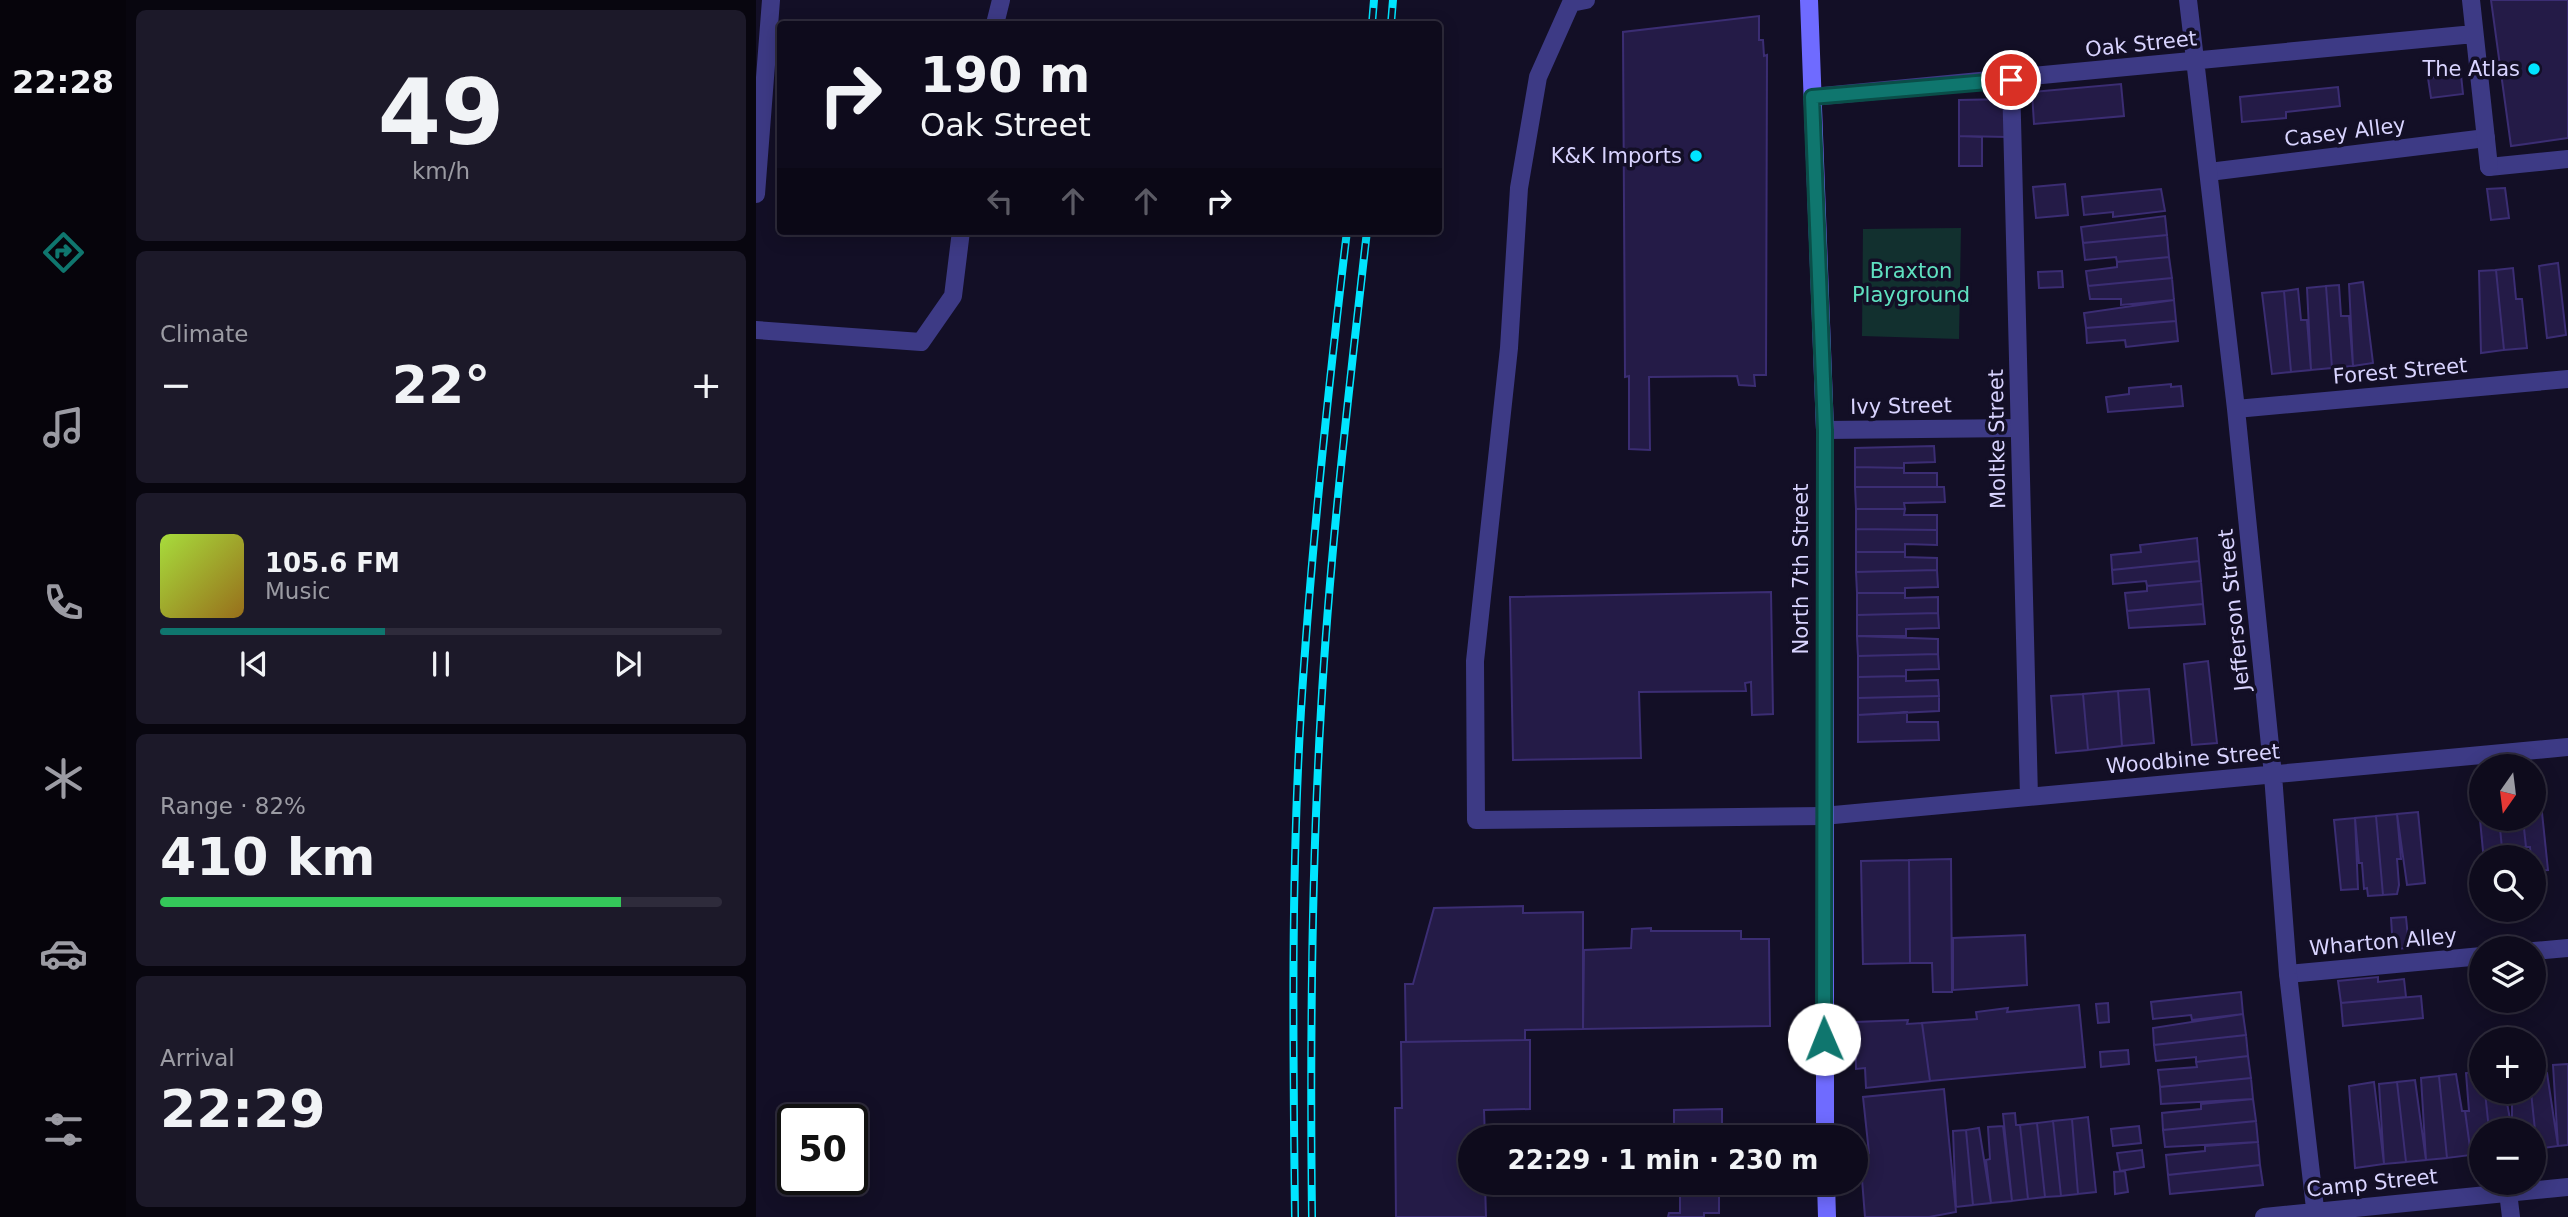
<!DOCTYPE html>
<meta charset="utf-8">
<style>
body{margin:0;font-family:"DejaVu Sans",sans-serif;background:#1c1929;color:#f1f3f6;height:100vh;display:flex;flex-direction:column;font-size:26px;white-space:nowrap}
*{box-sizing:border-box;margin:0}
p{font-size:23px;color:#9b9ba3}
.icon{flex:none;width:38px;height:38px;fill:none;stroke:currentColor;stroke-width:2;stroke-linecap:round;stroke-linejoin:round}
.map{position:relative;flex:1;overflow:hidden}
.panel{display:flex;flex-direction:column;gap:10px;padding:10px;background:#08060f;width:630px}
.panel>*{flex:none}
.banner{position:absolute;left:21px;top:21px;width:665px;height:214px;border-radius:7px;box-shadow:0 4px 18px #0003,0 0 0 2px #2e2b3b;background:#0e0b1c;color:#f1f3f6;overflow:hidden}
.needle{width:46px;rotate:194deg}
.fabs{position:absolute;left:1713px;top:754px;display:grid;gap:14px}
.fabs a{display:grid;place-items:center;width:77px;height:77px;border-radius:50%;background:#0e0b1c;box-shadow:0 4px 18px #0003,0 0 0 2px #2e2b3b;font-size:35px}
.speed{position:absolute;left:21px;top:1104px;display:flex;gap:14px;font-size:35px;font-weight:700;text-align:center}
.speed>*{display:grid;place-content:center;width:91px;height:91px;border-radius:50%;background:#0e0b1c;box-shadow:0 4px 18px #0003,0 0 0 2px #2e2b3b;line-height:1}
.speed .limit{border:4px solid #111;border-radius:10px;background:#fff;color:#111}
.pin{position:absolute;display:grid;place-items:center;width:60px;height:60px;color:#fff;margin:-30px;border:4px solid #fff;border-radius:50%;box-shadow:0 2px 7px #0007}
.me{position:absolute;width:77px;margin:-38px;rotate:359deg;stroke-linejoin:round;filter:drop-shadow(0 0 5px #0008)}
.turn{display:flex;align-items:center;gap:24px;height:147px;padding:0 28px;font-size:32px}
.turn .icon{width:91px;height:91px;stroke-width:2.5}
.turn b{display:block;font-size:49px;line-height:60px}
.lanes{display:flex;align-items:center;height:66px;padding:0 28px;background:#0003;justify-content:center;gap:35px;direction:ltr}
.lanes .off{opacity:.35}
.big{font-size:52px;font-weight:700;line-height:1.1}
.panel .tile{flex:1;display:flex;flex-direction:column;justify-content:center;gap:10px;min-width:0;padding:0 24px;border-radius:10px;background:#1c1929}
.panel .dial{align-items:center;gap:0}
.dial b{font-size:91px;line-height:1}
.song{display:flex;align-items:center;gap:21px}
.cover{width:84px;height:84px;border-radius:10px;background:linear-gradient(135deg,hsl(80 70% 55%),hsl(40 70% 35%))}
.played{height:7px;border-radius:4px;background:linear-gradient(90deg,#0f766e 40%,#2e2b3b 40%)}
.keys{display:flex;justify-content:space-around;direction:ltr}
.heat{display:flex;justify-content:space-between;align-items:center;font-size:38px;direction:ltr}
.charge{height:10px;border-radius:5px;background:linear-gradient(90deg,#34c759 82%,#2e2b3b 0)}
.trip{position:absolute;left:702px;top:1125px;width:410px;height:70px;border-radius:35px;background:#0e0b1c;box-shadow:0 4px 18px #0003,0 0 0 2px #2e2b3b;font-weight:700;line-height:70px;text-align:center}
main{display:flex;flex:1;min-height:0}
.tabs{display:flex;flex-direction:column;width:126px;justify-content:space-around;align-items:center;background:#06040b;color:#9b9ba3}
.tabs .icon{width:49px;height:49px}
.tabs .selected{color:#0f766e}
.tabs b{font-size:32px;color:#f1f3f6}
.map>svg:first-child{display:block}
.green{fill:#12302f}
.building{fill:#241b47;stroke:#3b2d73;stroke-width:2}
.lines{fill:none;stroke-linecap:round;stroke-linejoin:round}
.service{stroke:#3d3a85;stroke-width:18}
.minor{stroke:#3d3a85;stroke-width:18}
.secondary{stroke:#6f6bff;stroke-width:18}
.rail-casing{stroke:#00e5ff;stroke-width:8}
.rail{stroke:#130f26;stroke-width:5;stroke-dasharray:16;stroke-linecap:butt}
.route-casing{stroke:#0a4d48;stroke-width:18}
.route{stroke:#0f766e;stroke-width:12}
.poi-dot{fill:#00e5ff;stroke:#130f26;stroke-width:2.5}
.labels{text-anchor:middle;stroke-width:7;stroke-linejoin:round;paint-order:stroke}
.street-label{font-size:21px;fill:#d9d4ff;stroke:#130f26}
.poi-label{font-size:21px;fill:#d9d4ff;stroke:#130f26;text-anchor:end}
.park-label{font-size:21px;fill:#5fe0c0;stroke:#130f26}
</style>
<main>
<nav class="tabs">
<b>22:28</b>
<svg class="icon selected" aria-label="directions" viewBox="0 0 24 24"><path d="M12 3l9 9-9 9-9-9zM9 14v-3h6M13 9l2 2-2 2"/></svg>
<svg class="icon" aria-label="music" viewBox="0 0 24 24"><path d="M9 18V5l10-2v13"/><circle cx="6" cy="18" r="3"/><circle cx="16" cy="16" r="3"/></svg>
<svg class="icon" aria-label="phone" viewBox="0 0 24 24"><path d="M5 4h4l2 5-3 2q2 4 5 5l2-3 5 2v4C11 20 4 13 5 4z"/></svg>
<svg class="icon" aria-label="climate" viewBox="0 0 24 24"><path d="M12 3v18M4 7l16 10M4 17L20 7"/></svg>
<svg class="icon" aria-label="car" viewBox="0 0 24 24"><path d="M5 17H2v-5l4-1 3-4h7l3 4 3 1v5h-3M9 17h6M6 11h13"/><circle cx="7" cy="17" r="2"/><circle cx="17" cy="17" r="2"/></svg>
<svg class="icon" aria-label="filters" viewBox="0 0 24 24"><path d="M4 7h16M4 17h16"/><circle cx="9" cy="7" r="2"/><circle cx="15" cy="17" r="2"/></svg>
</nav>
<section class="panel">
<div class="tile dial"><b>49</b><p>km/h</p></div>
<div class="tile"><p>Climate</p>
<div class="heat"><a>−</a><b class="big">22°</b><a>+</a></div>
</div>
<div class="tile">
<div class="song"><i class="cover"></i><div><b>105.6 FM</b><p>Music</p></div></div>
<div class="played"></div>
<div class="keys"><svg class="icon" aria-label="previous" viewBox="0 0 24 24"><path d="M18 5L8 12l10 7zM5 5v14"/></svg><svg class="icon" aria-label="pause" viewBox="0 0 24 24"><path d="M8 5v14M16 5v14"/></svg><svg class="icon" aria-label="next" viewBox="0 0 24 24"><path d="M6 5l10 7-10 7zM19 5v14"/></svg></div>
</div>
<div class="tile"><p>Range · 82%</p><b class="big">410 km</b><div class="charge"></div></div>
<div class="tile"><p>Arrival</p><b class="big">22:29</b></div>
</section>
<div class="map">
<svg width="1812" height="1217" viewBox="0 0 1812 1217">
<rect width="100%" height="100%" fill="#130f26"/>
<!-- green -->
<path class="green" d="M1205 228 1203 339 1106 336 1107 229Z"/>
<!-- building -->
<path class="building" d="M1735 0H1812V138L1755 146Z
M1003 16V40H1007L1008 56 1011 55 1010 375H998L999 386 983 385 981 376 893 377 894 450 873 449V376L869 377 867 32Z
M1705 75 1707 94 1675 98 1672 78Z
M1365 84 1368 116 1278 124 1276 92Z
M1582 87 1584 106 1530 112V118L1486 122 1484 97Z
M1252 99V137L1203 136V100Z
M1203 136 1226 137V166H1203Z
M1309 184 1312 215 1280 218 1277 187Z
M1749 188 1753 218 1735 220 1731 189Z
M1405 189 1409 211 1357 217V212L1328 215 1326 197Z
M1409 216 1411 235 1327 243 1325 227Z
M1411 235 1413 257 1361 262 1360 257 1329 260 1327 243Z
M1413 257 1416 278 1332 286 1330 271 1361 267V262Z
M1802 263 1810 335 1791 338 1783 266Z
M1757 268 1760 299H1766L1771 348 1748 350 1740 270Z
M1740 270 1748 350 1725 353 1723 271Z
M1306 271 1307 287 1283 288 1282 272Z
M1416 278 1418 300 1365 305V299H1334L1332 286Z
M1607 282 1617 363 1597 366 1593 284Z
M1583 285 1585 316H1593L1597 366 1576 368 1570 286Z
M1570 286 1576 368 1555 370 1551 288Z
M1542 289 1545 320H1551L1555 370 1535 372 1528 291Z
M1528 291 1535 372 1516 374 1506 293Z
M1418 300 1420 321 1330 328 1328 313Z
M1420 321 1422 341 1370 347 1369 340 1331 343 1330 328Z
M1415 384V387L1425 386 1427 406 1352 412 1350 397 1373 394V388Z
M1178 446 1179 462 1148 463V468L1099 467V448Z
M1099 467 1148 468V473H1181V487H1099Z
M1099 487H1188L1189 502 1148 503 1149 509H1100Z
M1100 509H1149L1148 515H1181V530L1100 529Z
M1100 529 1181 530V545L1149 544V552H1100Z
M1441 538 1443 561 1356 570 1355 555 1385 552 1384 545Z
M1100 552H1149V557L1181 558V570L1100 572Z
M1443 561 1445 581 1391 586 1390 581 1357 584 1356 570Z
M1181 570 1182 587 1149 588V593H1101L1100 572Z
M1445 581 1447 604 1371 611 1369 593 1391 591V586Z
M1015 592 1017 714 996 715 995 682 989 683 990 691 883 692 885 758 757 760 754 597Z
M1101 593H1149V598L1182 597V613L1101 615Z
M1447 604 1449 624 1373 628 1371 611Z
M1182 613 1183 628 1150 629V636H1101V615Z
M1101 636 1182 639V654L1102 656Z
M1182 654 1183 669 1150 670V676L1102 677V656Z
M1452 661 1461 743 1436 745 1428 664Z
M1150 676V681L1182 680 1183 696 1102 698V677Z
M1393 689 1398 743 1366 746 1362 691Z
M1362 691 1366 746 1332 750 1327 694Z
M1327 694 1332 750 1300 753 1295 696Z
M1183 696V711L1102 715V698Z
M1151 712V722H1182L1183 740 1102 742V715Z
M1785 803 1792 870 1778 871V858H1775L1774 847H1770L1767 819H1778V804Z
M1723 809H1726V819H1743L1747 858H1732L1731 851H1727Z
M1662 812 1669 883 1651 885 1641 814Z
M1641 814 1645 859H1641L1643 885 1641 894 1627 895 1620 816Z
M1620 816 1627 895 1612 896 1611 888 1608 889 1606 863H1603L1599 818Z
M1599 818 1602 889 1585 890 1578 820Z
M1743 819H1767L1770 847 1764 848 1765 858H1747Z
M1195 859 1196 992H1177L1176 963H1154L1153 860Z
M1153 860 1154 963 1107 964 1105 861Z
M767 906V913L827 912V1029L769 1030V1040L650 1042 649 984H657L678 908Z
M1650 917 1653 948 1637 949 1635 918Z
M895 928V931H985V939H1013L1014 1026 827 1029 828 950 875 948 876 929Z
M1269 935 1271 985 1197 990V938Z
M1622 977V982L1648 979 1650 997 1585 1003 1582 981Z
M1485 992 1487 1014 1436 1020 1435 1015 1397 1019 1395 1002Z
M1665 996 1667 1018 1587 1026 1585 1003Z
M1352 1003 1353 1022 1342 1023 1340 1004Z
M1323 1005 1329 1067 1174 1081 1166 1023 1221 1019 1220 1012 1252 1008 1251 1012Z
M1487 1014 1490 1035 1398 1045 1397 1028Z
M1152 1020 1151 1024 1166 1023 1174 1081 1110 1088 1109 1068 1100 1069 1099 1022Z
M1490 1035 1492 1056 1440 1062V1057L1400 1061 1398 1045Z
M774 1040V1109L728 1110 729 1138H714V1183H729L730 1217H640L639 1108H646L645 1042Z
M1372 1050 1373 1064 1345 1067 1344 1052Z
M1492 1056 1495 1078 1404 1087 1402 1070 1441 1067 1440 1062Z
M1812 1064V1145L1802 1146 1797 1065Z
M1726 1071V1092H1729L1733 1130H1726V1154L1715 1155 1709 1111H1713L1710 1073Z
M1791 1073 1802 1146 1781 1149 1775 1092H1778V1074Z
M1700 1074 1706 1111H1709L1715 1155 1691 1158 1683 1076Z
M1683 1076 1691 1158 1670 1160 1665 1078Z
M1495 1078 1497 1099 1405 1104 1404 1087Z
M1659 1080 1670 1160 1650 1162 1641 1082Z
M1618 1082 1628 1164 1599 1168 1593 1086Z
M1641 1082 1650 1162 1628 1164 1623 1084Z
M1188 1089 1200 1212 1173 1217H1109L1104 1154 1113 1153 1107 1097Z
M1729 1092H1749L1756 1130H1733Z
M1756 1092H1775L1781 1149H1778V1130H1756Z
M1497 1099 1500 1121 1407 1130 1406 1113 1445 1109V1104Z
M966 1109V1138H918V1110Z
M1259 1113 1260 1125H1264L1272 1199 1256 1201 1247 1114Z
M1332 1117 1340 1192 1322 1194 1316 1119Z
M1316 1119 1322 1194 1305 1196 1297 1121Z
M1297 1121 1305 1196 1289 1197 1281 1123Z
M1500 1121 1502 1142 1409 1147 1407 1130Z
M1281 1123 1289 1197 1272 1199 1264 1125Z
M1247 1126 1256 1201 1235 1203 1230 1160 1234 1159 1232 1127Z
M1383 1126 1385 1143 1357 1146 1355 1129Z
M1223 1128 1235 1203 1217 1205 1210 1130Z
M1210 1130 1217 1205 1200 1207 1197 1131Z
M1502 1142 1504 1165 1412 1175 1410 1155 1449 1151V1146Z
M1386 1150 1388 1167 1364 1171 1361 1153Z
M1504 1165 1507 1185 1414 1194 1412 1175Z
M1369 1171 1372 1192 1359 1194 1358 1172Z
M924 1183H963V1213H948V1217H912L913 1213H924Z"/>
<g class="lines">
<!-- service -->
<path class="service" d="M830 0 815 3 782 77 763 188 753 348 719 661 720 820 1067 816
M239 24 245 0
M1733 167 1812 159
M1453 172 1730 138
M0 194 15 0
M0 330 165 342 197 296 205 231
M1069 430 1263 428
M1778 951 1812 948
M1532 974 1726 956
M1752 1192 1755 1217"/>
<!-- minor -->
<path class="minor" d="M1432 0 1480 409 1517 775 1532 974 1560 1217
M1715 0 1733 167
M1255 80 1273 797
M1056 97 1718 34
M1480 409 1812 379
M1067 816 1812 747
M1508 1217 1812 1187"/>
<!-- secondary -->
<path class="secondary" d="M1053 0 1069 430V1138
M1070 1183 1071 1217"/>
<defs>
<path id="rail" d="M616 24 618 0
M635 24 637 0
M539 1217C537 1048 535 878 545 710 555 550 572 390 591 231
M556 1217C554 1048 555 879 565 710 574 550 593 390 611 231"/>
</defs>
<!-- rail casing -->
<use href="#rail" class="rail-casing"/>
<!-- rail -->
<use href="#rail" class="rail"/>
</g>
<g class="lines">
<defs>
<path id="route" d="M1068 1039 1069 430 1056 97 1255 80"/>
</defs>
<!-- route casing -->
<use href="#route" class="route-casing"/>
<!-- route -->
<use href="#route" class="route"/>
</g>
<!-- markers -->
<g class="poi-dot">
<circle cx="1778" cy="69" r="7"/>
<circle cx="940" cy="156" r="7"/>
</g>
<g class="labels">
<!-- street labels -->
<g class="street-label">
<text transform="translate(1385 44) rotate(-6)" y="7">Oak Street</text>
<text transform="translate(1589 132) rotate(-7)" y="7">Casey Alley</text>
<text transform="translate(1644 371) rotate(-5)" y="7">Forest Street</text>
<text transform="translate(1145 406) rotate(-1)" y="7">Ivy Street</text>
<text transform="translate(1241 439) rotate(-91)" y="7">Moltke Street</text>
<text transform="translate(1045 569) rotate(-90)" y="7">North 7th Street</text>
<text transform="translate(1478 610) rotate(-96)" y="7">Jefferson Street</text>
<text transform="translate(1437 759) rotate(-5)" y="7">Woodbine Street</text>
<text transform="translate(1627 942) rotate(-5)" y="7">Wharton Alley</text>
<text transform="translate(1616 1183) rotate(-6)" y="7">Camp Street</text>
</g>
<!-- poi labels -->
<g class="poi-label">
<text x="1764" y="76">The Atlas</text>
<text x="926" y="163">K&amp;K Imports</text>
</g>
<!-- park labels -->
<g class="park-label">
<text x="1155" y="278">Braxton<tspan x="1155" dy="24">Playground</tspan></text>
</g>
</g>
</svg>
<div class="fabs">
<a><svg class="needle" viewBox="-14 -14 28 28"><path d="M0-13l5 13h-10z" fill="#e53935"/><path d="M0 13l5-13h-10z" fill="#9b9ba3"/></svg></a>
<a><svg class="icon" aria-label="search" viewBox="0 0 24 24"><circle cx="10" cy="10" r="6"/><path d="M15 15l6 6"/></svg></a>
<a><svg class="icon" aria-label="layers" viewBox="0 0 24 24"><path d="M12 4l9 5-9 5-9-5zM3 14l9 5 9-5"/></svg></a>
<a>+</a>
<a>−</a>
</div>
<div class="speed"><div class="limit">50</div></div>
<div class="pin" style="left:1255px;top:80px;background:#d93025"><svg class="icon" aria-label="arrive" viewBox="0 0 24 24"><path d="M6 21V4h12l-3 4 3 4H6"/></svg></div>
<svg class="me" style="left:1068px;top:1039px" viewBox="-20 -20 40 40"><circle r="19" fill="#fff"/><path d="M0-13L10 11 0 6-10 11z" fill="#0f766e"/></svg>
<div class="trip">22:29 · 1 min · 230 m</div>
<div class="banner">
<div class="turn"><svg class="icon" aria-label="right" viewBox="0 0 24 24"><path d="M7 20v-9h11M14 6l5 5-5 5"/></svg><div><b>190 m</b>Oak Street</div></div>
<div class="lanes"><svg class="icon off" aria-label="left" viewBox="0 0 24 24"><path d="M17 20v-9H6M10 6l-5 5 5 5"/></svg><svg class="icon off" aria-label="ahead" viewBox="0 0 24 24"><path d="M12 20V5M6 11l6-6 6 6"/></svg><svg class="icon off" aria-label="ahead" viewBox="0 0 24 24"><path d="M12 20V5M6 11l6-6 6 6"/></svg><svg class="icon" aria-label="right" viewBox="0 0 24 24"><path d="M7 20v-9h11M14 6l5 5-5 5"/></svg></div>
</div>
</div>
</main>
